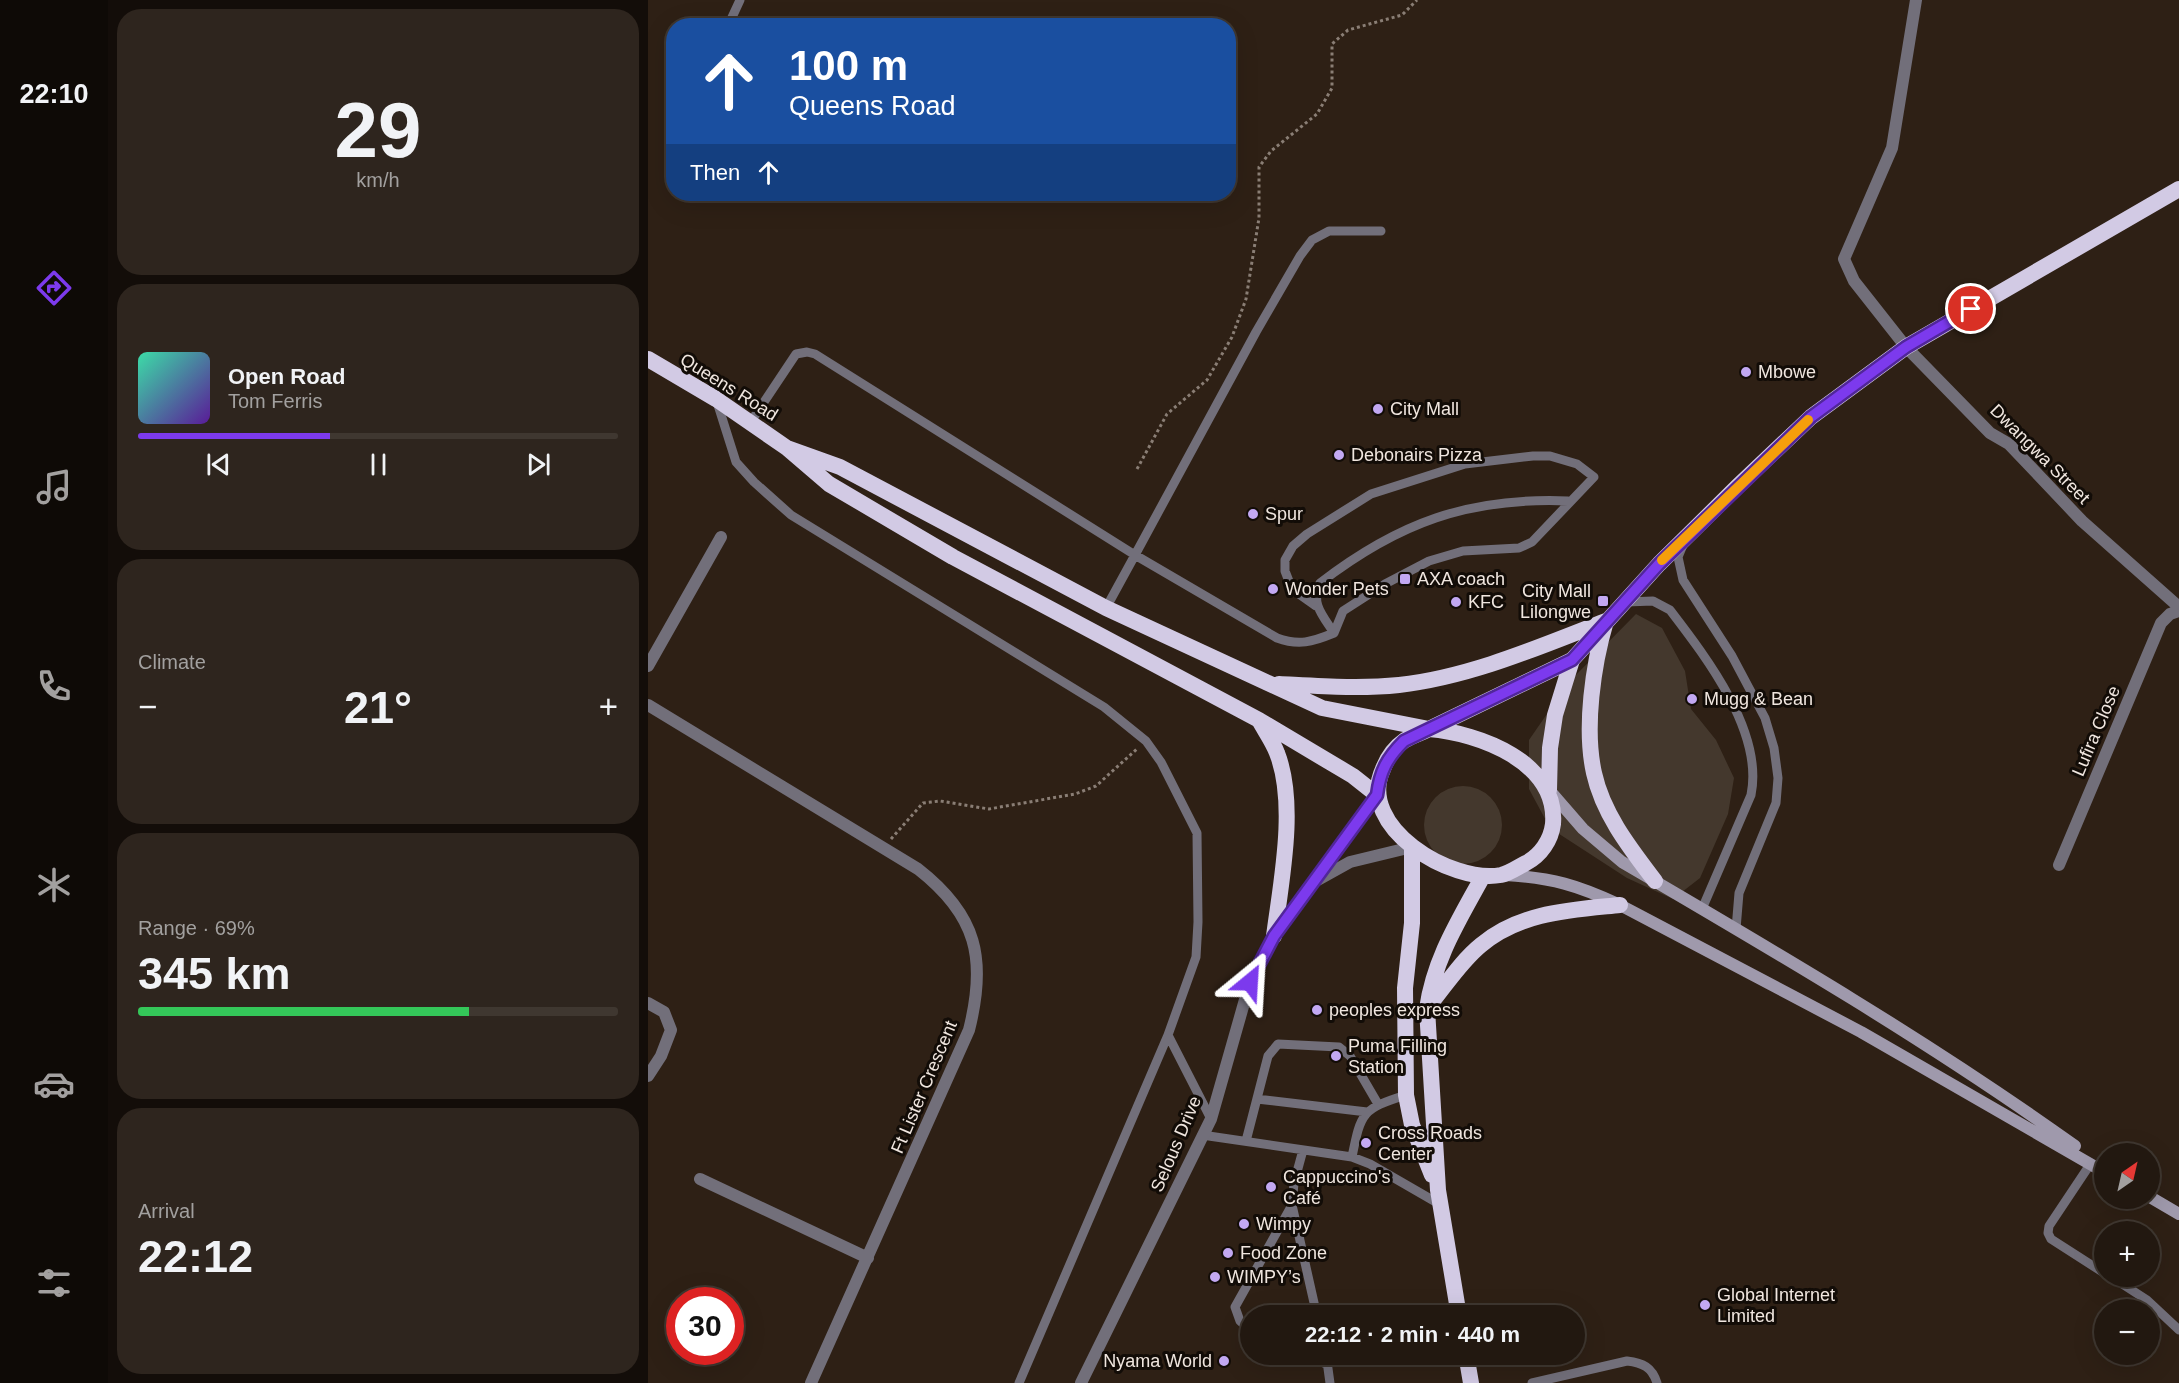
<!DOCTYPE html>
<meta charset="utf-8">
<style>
body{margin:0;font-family:Helvetica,sans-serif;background:#2e251e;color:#f1f3f6;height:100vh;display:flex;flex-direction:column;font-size:22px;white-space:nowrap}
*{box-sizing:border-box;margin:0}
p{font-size:20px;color:#a2a09f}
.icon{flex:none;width:33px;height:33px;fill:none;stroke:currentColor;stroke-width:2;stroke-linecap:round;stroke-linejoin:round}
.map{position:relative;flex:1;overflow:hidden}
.panel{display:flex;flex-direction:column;gap:9px;padding:9px;background:#130d09;width:540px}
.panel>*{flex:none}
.top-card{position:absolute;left:18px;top:18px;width:570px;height:183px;border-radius:24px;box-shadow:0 6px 24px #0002,0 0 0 2px #3f3730;background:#1a4fa0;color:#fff;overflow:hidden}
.needle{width:39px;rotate:34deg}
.tools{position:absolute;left:1446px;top:1143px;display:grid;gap:12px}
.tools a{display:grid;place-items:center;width:66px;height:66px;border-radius:50%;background:#221810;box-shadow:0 6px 24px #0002,0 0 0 2px #3f3730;font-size:30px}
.speed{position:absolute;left:18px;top:1287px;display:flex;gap:12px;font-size:30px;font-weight:700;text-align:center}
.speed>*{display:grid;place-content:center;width:78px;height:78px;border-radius:50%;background:#221810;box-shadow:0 6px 24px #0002,0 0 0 2px #3f3730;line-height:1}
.speed .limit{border:9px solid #d22;background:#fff;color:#111}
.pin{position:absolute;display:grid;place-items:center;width:51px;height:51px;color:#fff;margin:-26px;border:3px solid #fff;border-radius:50%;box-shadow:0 2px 6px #0007}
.me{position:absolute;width:66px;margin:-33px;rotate:27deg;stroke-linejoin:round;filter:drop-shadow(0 0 4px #0008)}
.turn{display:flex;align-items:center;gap:21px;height:126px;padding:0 24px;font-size:27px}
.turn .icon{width:78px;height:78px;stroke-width:2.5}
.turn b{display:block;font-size:42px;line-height:51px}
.then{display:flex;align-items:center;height:57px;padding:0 24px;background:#0003;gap:12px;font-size:22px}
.big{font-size:45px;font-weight:700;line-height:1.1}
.panel .tile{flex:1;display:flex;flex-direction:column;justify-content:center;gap:9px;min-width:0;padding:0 21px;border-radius:24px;background:#2e251e}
.panel .dial{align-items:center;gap:0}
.dial b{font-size:78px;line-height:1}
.song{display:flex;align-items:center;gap:18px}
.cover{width:72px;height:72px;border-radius:9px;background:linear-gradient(135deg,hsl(160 70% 55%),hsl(270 70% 35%))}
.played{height:6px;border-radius:3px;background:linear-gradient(90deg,#7c3aed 40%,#3f3730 40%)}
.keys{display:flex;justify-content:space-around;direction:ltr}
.heat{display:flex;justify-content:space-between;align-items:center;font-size:33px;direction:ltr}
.charge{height:9px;border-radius:4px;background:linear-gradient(90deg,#34c759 69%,#3f3730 0)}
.trip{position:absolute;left:592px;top:1305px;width:345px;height:60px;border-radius:30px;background:#221810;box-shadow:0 6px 24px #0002,0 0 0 2px #3f3730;font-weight:700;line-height:60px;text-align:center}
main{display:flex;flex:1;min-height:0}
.tab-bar{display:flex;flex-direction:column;width:108px;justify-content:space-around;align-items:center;background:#0e0a06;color:#a2a09f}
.tab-bar .icon{width:42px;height:42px}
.tab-bar .current{color:#7c3aed}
.tab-bar b{font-size:27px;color:#f1f3f6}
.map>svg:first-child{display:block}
.green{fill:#44382d}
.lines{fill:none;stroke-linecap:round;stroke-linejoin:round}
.path{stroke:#8a7e75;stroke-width:3;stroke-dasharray:3 3;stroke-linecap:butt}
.service{stroke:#726f7a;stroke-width:9}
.minor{stroke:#726f7a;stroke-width:12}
.secondary{stroke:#9f99ac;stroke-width:12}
.trunk{stroke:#d2cae4;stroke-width:16}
.route-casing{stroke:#51269a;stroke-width:15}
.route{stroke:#7c3aed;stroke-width:10}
.slow{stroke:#f59e0b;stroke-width:10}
.poi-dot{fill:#c2a8f2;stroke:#120c07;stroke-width:2}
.labels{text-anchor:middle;stroke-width:6;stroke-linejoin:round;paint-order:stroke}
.poi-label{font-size:18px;fill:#f0e6df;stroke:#120c07;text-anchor:start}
.street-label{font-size:18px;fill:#f0e6df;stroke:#120c07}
</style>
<main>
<nav class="tab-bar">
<b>22:10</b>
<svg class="icon current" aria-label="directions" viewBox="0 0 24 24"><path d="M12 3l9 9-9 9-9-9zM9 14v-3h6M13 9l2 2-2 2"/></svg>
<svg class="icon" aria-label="music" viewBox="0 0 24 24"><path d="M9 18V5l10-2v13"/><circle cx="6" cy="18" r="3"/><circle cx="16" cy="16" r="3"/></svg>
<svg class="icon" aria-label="phone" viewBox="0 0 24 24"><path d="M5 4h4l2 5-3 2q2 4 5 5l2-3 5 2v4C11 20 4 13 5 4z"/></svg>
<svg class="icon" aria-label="climate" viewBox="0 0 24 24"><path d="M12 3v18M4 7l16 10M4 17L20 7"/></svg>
<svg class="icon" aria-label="car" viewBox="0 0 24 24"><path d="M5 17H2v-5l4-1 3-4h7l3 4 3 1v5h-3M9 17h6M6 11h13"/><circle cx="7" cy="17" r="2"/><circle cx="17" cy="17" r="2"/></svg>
<svg class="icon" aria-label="filters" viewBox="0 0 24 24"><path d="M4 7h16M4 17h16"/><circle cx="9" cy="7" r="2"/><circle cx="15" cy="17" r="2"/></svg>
</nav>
<section class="panel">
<div class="tile dial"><b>29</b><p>km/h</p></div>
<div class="tile">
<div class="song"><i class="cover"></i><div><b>Open Road</b><p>Tom Ferris</p></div></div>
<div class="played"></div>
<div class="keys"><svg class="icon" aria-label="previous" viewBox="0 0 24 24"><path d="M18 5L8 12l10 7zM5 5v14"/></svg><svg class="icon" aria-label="pause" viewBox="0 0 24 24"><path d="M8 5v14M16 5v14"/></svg><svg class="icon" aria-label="next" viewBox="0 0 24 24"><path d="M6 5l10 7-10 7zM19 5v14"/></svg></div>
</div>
<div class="tile"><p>Climate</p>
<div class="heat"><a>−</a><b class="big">21°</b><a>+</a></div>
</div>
<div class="tile"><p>Range · 69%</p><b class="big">345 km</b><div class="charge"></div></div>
<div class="tile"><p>Arrival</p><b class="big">22:12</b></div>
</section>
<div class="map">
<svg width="1531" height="1383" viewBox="0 0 1531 1383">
<rect width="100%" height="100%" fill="#2e2015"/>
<!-- green -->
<path class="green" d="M988 614 1014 628 1037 671 1043 709 1068 740 1086 778 1080 814 1052 878 1025 899 979 878 902 828 881 789V740L921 682Z
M776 825a39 39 0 1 1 78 0a39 39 0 1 1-78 0Z"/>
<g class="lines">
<!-- path -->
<path class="path" d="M489 469 519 414 559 380 584 337 598 299 611 218V167L623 151 669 114 684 88V44L700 30 754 15 769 0
M243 839 275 803 292 801 341 809 427 794 448 786 490 748"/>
<!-- service -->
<path class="service" d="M80 26 92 0
M69 402 88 462 106 482 143 515 456 707 498 741 513 762 549 833 550 922 548 957 520 1035 563 1119
M102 423 148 354 159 352 167 354 487 555 608 332 652 256 664 240 681 231H733
M1035 545 1030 557 1035 580 1084 656 1117 718 1126 748 1130 778 1128 803 1091 893 1088 929
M978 602 1005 601 1022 610C1058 657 1116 732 1103 795L1054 909
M458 608 487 555 629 638C651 646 664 642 686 633L695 611 737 584 781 561 815 551 871 548 884 542 946 477 929 464 902 456H885L817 464 723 494 659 534 645 546 637 560V571L644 589 668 606
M686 633C675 616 662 603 672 583 750 523 820 497 920 501
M609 1099 719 1112
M554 1135 704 1157 722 1164 793 1205
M598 1141 620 1056 630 1044 691 1047 702 1056 730 1104
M655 1150 646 1183 644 1205 669 1316
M704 1157C713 1112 714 1109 758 1095
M1443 1163 1401 1226 1400 1233 1403 1239 1456 1273
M1462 1276 1499 1300 1531 1330
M603 1331 592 1321 587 1307 644 1205
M655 1354 680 1365
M678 1354 682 1383
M371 1383 520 1035
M884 1383 979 1361C995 1363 1004 1367 1009 1383"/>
<!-- minor -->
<path class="minor" d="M1268 0 1244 148 1196 259 1206 281 1258 347 1342 433 1361 444 1434 521 1531 607
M0 666 73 537
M0 705 270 869C329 915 339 959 321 1030L163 1383
M1411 865 1513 623 1522 614 1531 611
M666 882 702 862 764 847
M0 1003 16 1012 23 1030 13 1056 0 1076
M52 1179 220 1258
M433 1383 563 1119 602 982 626 936 729 795"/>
<!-- secondary -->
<path class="secondary" d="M902 791 935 829 974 862C1128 952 1282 1042 1427 1146
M857 875C905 878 929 885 972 905L1213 1032 1456 1172
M1502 1197 1531 1214"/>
<!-- trunk -->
<path class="trunk" d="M0 359 68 399 139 448 181 484 305 557 611 720 705 776 729 795
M139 448 192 467 458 608 674 708 781 729 924 660
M631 684C671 686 711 689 751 685 822 677 891 647 958 621 945 665 936 728 946 773 955 814 982 848 1007 881
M611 720C617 731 625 742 629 753 649 804 633 882 626 936
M781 729C831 733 910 762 905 824 903 840 893 855 878 863 870 867 862 873 853 875 803 884 708 827 735 769 739 758 747 747 757 740 764 736 773 733 781 729Z
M901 790 902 748 907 715 924 660 1011 564 1090 486 1163 417 1258 347 1531 189
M764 847V923L757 988 758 1095 764 1125 784 1175
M779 1008C796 988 812 962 833 945 872 912 923 910 972 905
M811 1316 790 1190 779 1009C786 959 811 920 835 876
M818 1354 823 1383"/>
</g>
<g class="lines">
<defs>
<path id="route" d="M602 982 626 936 729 795C732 771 739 758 756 741L924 660 1011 564 1163 417 1258 347 1323 309"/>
</defs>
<!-- route casing -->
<use href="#route" class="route-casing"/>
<!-- route -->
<use href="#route" class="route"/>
<!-- slow -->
<path class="slow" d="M1014 560 1160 420"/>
</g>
<!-- markers -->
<g class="poi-dot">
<circle cx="1098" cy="372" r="6"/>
<circle cx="730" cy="409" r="6"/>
<circle cx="691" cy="455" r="6"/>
<circle cx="605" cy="514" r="6"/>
<rect x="751" y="573" width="12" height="12" rx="3"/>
<circle cx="625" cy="589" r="6"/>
<rect x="949" y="595" width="12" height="12" rx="3"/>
<circle cx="808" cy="602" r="6"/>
<circle cx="1044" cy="699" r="6"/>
<circle cx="669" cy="1010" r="6"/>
<circle cx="688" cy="1056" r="6"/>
<circle cx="718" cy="1143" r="6"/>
<circle cx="623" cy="1187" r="6"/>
<circle cx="596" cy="1224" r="6"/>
<circle cx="580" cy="1253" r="6"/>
<circle cx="567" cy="1277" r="6"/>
<circle cx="1057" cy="1305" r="6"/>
<circle cx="576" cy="1361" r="6"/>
</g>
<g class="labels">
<!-- poi labels -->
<g class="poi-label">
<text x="1110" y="378">Mbowe</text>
<text x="742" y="415">City Mall</text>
<text x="703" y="461">Debonairs Pizza</text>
<text x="617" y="520">Spur</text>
<text x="769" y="585">AXA coach</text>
<text x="637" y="595">Wonder Pets</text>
<text x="943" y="597" text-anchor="end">City Mall<tspan x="943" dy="21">Lilongwe</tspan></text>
<text x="820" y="608">KFC</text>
<text x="1056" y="705">Mugg &amp; Bean</text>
<text x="681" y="1016">peoples express</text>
<text x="700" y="1052">Puma Filling<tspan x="700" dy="21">Station</tspan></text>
<text x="730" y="1139">Cross Roads<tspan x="730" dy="21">Center</tspan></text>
<text x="635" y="1183">Cappuccino's<tspan x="635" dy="21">Café</tspan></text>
<text x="608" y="1230">Wimpy</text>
<text x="592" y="1259">Food Zone</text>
<text x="579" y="1283">WIMPY’s</text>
<text x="1069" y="1301">Global Internet<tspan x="1069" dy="21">Limited</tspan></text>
<text x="564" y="1367" text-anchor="end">Nyama World</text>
</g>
<!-- street labels -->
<g class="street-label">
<text transform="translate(81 387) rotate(32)" y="6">Queens Road</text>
<text transform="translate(1392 454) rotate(45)" y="6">Dwangwa Street</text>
<text transform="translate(1448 731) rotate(-67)" y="6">Lufira Close</text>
<text transform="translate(276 1087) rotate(-67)" y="6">Ft Lister Crescent</text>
<text transform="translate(528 1144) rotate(-67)" y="6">Selous Drive</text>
</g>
</g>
</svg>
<div class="tools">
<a><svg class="needle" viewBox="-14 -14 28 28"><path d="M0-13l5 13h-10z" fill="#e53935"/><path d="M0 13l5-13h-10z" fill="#a2a09f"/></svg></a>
<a>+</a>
<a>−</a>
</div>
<div class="speed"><div class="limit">30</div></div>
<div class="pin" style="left:1323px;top:309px;background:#d93025"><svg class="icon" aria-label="arrive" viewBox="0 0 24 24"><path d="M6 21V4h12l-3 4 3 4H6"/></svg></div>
<svg class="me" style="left:602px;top:982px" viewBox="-20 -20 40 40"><path d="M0-17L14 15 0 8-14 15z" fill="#7c3aed" stroke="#fff" stroke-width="4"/></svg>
<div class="trip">22:12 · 2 min · 440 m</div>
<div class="top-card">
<div class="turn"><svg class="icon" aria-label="ahead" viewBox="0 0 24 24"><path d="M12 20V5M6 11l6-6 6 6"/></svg><div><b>100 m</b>Queens Road</div></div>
<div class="then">Then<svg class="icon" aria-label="ahead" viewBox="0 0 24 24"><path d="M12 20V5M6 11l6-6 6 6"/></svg></div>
</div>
</div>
</main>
